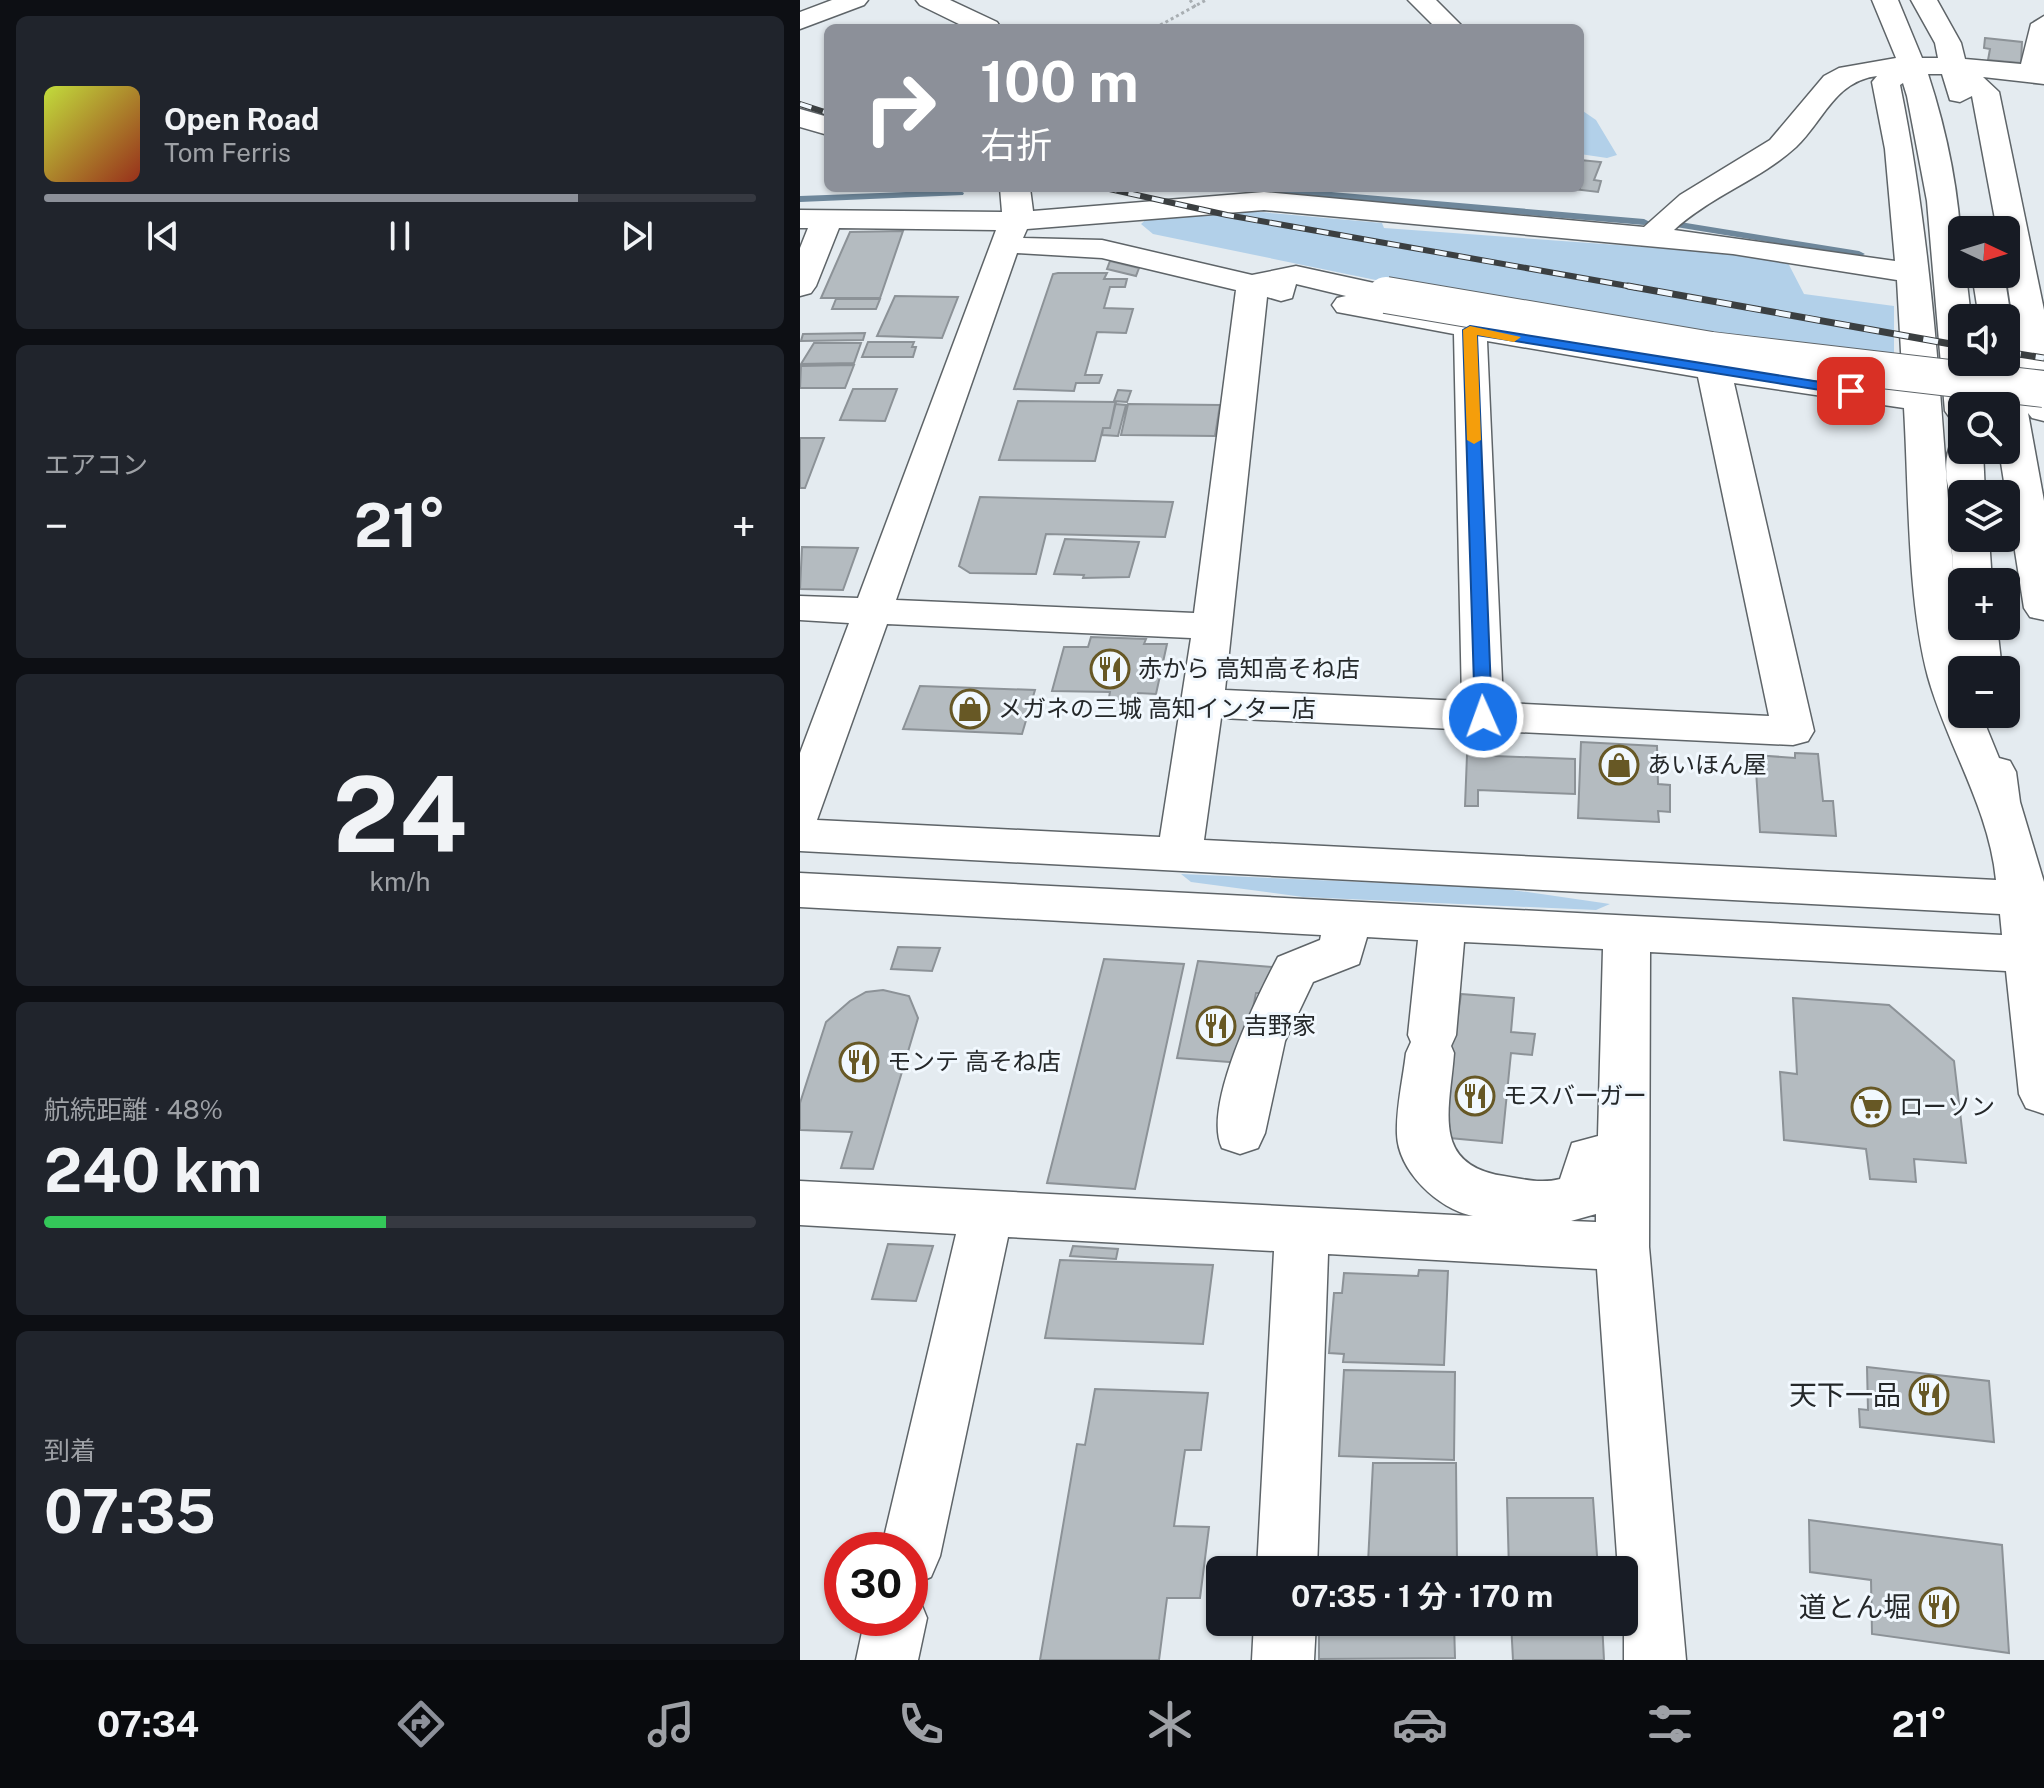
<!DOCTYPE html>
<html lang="ja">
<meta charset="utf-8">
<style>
body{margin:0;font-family:"Public Sans","Noto Sans JP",sans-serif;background:#20242c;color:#f1f3f6;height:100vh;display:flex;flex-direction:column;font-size:30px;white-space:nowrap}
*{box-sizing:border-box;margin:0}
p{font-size:26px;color:#9ea1a6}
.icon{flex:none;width:44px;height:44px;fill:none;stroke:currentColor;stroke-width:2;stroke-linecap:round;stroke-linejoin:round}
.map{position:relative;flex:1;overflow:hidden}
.panel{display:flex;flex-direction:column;gap:16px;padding:16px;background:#0d0f14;width:800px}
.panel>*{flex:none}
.hud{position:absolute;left:24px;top:24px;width:760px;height:168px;border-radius:12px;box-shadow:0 2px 6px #0004;background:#8c9099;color:#fff;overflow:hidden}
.needle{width:52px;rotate:94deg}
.tools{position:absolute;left:1148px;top:216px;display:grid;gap:16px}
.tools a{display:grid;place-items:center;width:72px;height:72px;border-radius:12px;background:#171b24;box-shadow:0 2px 6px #0004;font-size:40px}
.speed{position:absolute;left:24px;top:1532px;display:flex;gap:16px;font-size:40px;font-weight:700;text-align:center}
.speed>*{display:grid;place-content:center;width:104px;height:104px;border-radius:50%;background:#171b24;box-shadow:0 2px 6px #0004;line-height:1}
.speed .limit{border:12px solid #d22;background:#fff;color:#111}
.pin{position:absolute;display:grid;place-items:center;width:68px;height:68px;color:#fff;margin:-34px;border-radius:16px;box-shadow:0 4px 12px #0006}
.me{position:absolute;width:88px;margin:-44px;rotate:358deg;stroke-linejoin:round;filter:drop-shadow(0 0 6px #0008)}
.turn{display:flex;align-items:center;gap:28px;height:168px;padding:0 24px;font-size:36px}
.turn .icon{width:104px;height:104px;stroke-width:2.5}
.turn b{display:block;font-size:56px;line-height:68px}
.big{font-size:60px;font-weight:700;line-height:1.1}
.panel .tile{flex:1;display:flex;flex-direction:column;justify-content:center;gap:12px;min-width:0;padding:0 28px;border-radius:12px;background:#20242c}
.panel .dial{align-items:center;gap:0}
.dial b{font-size:104px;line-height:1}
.song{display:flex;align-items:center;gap:24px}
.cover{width:96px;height:96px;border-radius:12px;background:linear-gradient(135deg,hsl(70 70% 55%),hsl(10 70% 35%))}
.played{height:8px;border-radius:4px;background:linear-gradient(90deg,#8c9099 75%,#363941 75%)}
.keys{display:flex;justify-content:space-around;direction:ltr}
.heat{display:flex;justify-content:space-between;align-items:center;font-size:44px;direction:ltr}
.charge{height:12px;border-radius:6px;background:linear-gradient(90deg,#34c759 48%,#363941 0)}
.trip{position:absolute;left:406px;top:1556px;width:432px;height:80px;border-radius:12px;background:#171b24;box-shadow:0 2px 6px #0004;font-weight:700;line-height:80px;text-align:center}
.menu{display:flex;height:128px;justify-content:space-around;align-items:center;background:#090b0e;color:#9ea1a6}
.menu .icon{width:56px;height:56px}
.menu .current{color:#8c9099}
.menu b{font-size:36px;color:#f1f3f6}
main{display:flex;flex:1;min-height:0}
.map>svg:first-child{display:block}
.green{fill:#b2d0e9}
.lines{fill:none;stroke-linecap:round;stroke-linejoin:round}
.stream{fill:#6e879b;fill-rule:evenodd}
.building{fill:#b4bbc0;stroke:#8c9297;stroke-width:2}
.minor-casing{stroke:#5e6468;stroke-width:3}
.path{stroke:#a8aeb2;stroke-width:3;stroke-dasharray:3 3;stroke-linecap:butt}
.minor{fill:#fff;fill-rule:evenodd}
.rail-far1-casing{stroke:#3b3f41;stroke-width:6}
.rail-casing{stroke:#3b3f41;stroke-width:7}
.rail-far1{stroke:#f1f8fe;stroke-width:4;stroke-dasharray:12;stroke-linecap:butt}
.rail{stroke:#f1f8fe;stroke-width:5;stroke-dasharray:15;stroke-linecap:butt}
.minor-bridge-casing{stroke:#5e6468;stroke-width:38;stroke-linecap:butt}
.minor-bridge{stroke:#fff;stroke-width:36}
.route{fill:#1a73e8;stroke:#114b97;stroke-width:2}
.slow{fill:#f59e0b}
.labels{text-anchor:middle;stroke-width:6;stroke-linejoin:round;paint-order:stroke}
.poi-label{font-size:24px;fill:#25282a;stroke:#f1f8fe;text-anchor:start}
.near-poi-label{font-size:28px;fill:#25282a;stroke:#f1f8fe;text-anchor:end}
</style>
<main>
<section class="panel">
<div class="tile">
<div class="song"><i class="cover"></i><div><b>Open Road</b><p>Tom Ferris</p></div></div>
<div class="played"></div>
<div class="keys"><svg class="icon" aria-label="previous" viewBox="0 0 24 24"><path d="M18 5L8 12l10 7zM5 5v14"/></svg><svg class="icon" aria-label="pause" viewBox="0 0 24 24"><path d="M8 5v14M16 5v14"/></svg><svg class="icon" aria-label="next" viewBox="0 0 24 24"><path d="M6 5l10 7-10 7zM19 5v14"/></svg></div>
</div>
<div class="tile"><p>エアコン</p>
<div class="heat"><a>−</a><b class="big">21°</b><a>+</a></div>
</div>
<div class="tile dial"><b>24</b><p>km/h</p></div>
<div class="tile"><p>航続距離 · 48%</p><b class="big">240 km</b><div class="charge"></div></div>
<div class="tile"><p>到着</p><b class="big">07:35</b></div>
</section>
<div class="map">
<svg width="1244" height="1660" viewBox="0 0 1244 1660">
<rect width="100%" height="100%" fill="#e4ebf0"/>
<!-- green -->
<path class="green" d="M780 109 796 120 817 155 807 158 780 154Z
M438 210 582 223 584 228 928 253 988 263 1004 294 1094 306V361L707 307 353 234 341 224 349 217Z
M381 874 699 888 810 904 796 910 503 897 391 882Z"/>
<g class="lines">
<!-- stream -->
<path class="stream" d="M442 188H485L844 219 850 222 844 225 447 191Z
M159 190 164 193 163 195 0 202V196Z
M880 222 1059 251 1065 254 1059 257 876 227 874 225Z"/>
</g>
<!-- building -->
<path class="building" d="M1185 38 1222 42 1221 63 1188 60 1190 49 1184 48Z
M780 160 801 162 794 180 801 181 798 192 765 188H780Z
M103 231 80 298H21L50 232Z
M310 261 339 268 336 276 307 269Z
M258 273H307L304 279H327L325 287H310L304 308 333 309 326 333 297 332 285 375H302L299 383H276L274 391 214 389 253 274Z
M95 296 158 297 142 338 77 336Z
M36 299H80L76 309H32Z
M65 333 63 340 1 341 3 334Z
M68 342H114L112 347H116L113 357H62Z
M14 343H61L54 363 1 364Z
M54 365 45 388H0L1 366Z
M53 389H97L85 421 40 420Z
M318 390 331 391 327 402 314 401Z
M218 401 316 402 310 428H303L295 461 199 460Z
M315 404 326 405 318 436 302 435 303 428H310Z
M328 404 420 405 415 436 321 435Z
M0 438H24L5 488H0Z
M180 497 373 502 365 537 246 534 236 574 170 573 159 566Z
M265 539 339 542 329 577 283 578 284 575 254 574Z
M2 547 58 548 43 590 0 589Z
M291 637 346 639 344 644H367L356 694 338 693 336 703H308L310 692 252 691 264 647H288Z
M120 686 235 690 222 734 103 729Z
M781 742 857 746 858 784 870 785V812L858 811 859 822 778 818Z
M995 753 1018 754 1023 801H1033L1036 836 960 832 955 755 995 758Z
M667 755 775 759V794L678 790V806H665Z
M98 947 140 948 132 971 91 969Z
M304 959 384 964 335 1189 247 1183Z
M398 961 473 967 468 993H456L442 1063 377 1058Z
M83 990 109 996 118 1018 73 1169 41 1168 52 1132 0 1130V1103L26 1022 50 1001 66 992Z
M661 994 714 998 711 1032 735 1034 732 1055 711 1053 702 1143 639 1137 628 1034 655 1037Z
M993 998 1089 1005 1154 1061 1166 1163 1114 1159 1116 1182 1070 1179 1066 1149 984 1140 980 1072 997 1074Z
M88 1244 133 1246 116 1301 72 1299Z
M273 1246 318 1249 316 1259 270 1256Z
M260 1260 413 1265 403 1344 245 1338Z
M619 1270 648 1271 644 1365 543 1362 544 1354 529 1353 534 1293H542L544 1273 618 1276Z
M1067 1367 1189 1381 1194 1442 1060 1427 1059 1409 1068 1410Z
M544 1370 655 1372 654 1460 539 1456Z
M295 1389 408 1393 401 1450H385L374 1526 409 1527 400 1598H367L359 1660H240L277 1444 285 1445Z
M573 1463H656L657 1563H568Z
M707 1498H793L798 1570H709Z
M1009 1520 1202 1545 1209 1653 1072 1634 1071 1580 1010 1572Z
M566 1622H654L655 1658 519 1659V1634H565Z
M711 1622H802L804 1660H713Z"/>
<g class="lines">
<defs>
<path id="minor" d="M32 0H68L64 5 0 29V12Z
M116 0H150L197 22 201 28H167L120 5Z
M608 0H636L664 28H636Z
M1072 0H1098L1122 58H1138L1135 43 1111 0H1137L1161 43 1165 59 1221 64 1231 24 1244 16V84L1183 77 1199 92 1244 310V421L1232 418 1228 413 1244 501V620L1230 617 1224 608 1199 450H1206V406H1192L1185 362H1206V353L1214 355 1222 380 1206 274V230H1197L1172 96 1160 102 1150 100 1142 74H1128C1149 138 1162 207 1162 274H1166L1171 318H1162V362H1175L1179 406H1162V421L1150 418 1145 411 1127 201 1107 96 1103 83 1100 85C1137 265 1143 451 1158 634L1162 619V626H1197L1202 670H1162V714H1181L1199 758 1210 761 1216 772 1220 802 1244 882V1114L1226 1108 1219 1094 1206 971 850 952 849 1247 886 1660H824V1570H818L797 1269 528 1254 517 1570H457L474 1251 208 1237 140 1556 131 1577 110 1586V1550H81L156 1234 0 1225V1181L673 1216C638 1209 598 1171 597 1134 596 1108 603 1079 606 1053L611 1042 608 1035 618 940 567 937 559 964 513 982 485 1041 465 1133 458 1148 440 1154 422 1148C402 1107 457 997 478 957L520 940 521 935 0 907V873L1202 935 1200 914 0 851V753L49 623 0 620V596L58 598 196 230 39 228 16 286 11 293 0 296V248L8 228H0V210L202 212 200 188H230L233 211 464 192 844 227 880 195 970 140 1024 76 1039 68 1096 58ZM1077 76 1072 82 1085 149 1095 261 874 230C911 196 960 180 996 147 1024 120 1035 81 1077 76ZM464 210 933 254 1097 280 1103 387 828 347 591 303 602 295 597 288 496 266 452 275 302 240 223 238 227 229ZM217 253 302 258 436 290 394 613 96 600ZM496 284 546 296 537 298 532 305 537 312 654 334 662 701 425 690 467 297 481 301 492 298ZM687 341 898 377 969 716 703 703ZM934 383 1104 408C1109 491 1107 598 1128 677 1147 745 1189 808 1196 880L404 840 421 718 993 745 1008 741 1014 731ZM87 624 391 638 360 837 17 820ZM664 942 803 949 798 1136 772 1143 760 1179C741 1184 723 1179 704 1176 630 1165 650 1109 654 1053L651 1046 656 1035ZM796 1214V1222L771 1221Z
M0 109 28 117V135L0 127Z
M1172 274H1204L1211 318 1207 325 1206 318H1179Z
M1162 440V450H1183L1185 494H1162V504L1154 502C1145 489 1143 456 1152 442Z
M1162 529V538H1189L1192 582H1162V591L1154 582 1151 538Z
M110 1593 118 1596 127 1618 118 1660H56L65 1618H110Z
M454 1622H516L514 1660H452Z"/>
</defs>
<!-- minor casing -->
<use href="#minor" class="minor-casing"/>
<!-- path -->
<path class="path" d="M390 0 396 8
M355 28 406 0"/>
<!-- minor -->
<use href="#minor" class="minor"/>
<defs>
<path id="rail-far1" d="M0 104 28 113
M305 188 427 215 839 288"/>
<path id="rail" d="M828 286 1162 346
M1206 352 1244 358"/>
</defs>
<!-- rail-far1 casing -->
<use href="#rail-far1" class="rail-far1-casing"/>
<!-- rail casing -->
<use href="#rail" class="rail-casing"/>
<!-- rail-far1 -->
<use href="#rail-far1" class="rail-far1"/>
<!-- rail -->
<use href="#rail" class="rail"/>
<defs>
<path id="minor-bridge" d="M586 295 911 350 1244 389"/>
</defs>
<!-- minor-bridge casing -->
<use href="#minor-bridge" class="minor-bridge-casing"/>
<!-- minor-bridge -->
<use href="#minor-bridge" class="minor-bridge"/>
</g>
<!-- route -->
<path class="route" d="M670 326 1051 387 1058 391 1051 395 677 335 692 717 683 723 675 717 663 330Z"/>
<!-- slow -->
<path class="slow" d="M670 326 721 337 714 342 677 335 681 440 674 444 667 440 663 330Z"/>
<!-- icons -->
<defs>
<symbol id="restaurant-ring" viewBox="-11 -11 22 22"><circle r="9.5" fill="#f1f8fe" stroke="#675825" stroke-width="1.5"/><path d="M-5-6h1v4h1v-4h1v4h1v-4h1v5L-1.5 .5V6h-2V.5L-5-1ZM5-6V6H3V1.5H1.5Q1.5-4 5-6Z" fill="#675825"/></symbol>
<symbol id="shop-ring" viewBox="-11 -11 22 22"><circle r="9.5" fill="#f1f8fe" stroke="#675825" stroke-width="1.5"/><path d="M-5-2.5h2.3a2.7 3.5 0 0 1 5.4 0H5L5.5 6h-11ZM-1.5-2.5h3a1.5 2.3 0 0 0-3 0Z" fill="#675825"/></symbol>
<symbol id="supermarket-ring" viewBox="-11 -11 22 22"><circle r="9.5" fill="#f1f8fe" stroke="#675825" stroke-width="1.5"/><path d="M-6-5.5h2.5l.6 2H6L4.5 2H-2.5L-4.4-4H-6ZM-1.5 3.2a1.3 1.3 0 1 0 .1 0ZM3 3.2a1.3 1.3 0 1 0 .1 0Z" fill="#675825"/></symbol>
</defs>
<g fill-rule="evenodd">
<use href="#restaurant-ring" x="288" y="647" width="44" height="44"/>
<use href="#shop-ring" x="148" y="687" width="44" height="44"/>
<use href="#shop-ring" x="797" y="743" width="44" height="44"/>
<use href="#restaurant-ring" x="394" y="1004" width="44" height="44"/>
<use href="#restaurant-ring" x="37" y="1040" width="44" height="44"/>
<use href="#restaurant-ring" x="653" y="1074" width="44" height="44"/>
<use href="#supermarket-ring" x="1049" y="1085" width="44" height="44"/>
<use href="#restaurant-ring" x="1107" y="1373" width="44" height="44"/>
<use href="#restaurant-ring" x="1117" y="1585" width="44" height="44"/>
</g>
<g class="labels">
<!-- poi labels -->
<g class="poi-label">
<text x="338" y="677">赤から 高知高そね店</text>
<text x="198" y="717">メガネの三城 高知インター店</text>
<text x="847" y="773">あいほん屋</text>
<text x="444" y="1034">吉野家</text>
<text x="87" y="1070">モンテ 高そね店</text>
<text x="703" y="1104">モスバーガー</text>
<text x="1099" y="1115">ローソン</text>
</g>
<!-- near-poi labels -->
<g class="near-poi-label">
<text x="1101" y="1405">天下一品</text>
<text x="1111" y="1617">道とん堀</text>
</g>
</g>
</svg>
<div class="tools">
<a><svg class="needle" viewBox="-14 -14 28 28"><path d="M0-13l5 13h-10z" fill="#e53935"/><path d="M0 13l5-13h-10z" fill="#9ea1a6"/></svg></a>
<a><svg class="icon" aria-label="sound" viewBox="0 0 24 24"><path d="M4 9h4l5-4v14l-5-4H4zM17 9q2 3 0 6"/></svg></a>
<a><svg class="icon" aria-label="search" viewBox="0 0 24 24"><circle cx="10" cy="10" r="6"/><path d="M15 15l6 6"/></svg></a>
<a><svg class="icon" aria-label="layers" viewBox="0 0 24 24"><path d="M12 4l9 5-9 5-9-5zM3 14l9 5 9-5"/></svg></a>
<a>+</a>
<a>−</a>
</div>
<div class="speed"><div class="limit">30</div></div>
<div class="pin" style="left:1051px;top:391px;background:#d93025"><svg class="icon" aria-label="arrive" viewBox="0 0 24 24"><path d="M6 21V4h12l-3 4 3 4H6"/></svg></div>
<svg class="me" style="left:683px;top:717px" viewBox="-20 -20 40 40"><circle r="17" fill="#1a73e8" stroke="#fff" stroke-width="3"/><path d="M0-11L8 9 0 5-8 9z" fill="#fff"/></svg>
<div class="trip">07:35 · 1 分 · 170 m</div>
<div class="hud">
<div class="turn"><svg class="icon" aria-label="right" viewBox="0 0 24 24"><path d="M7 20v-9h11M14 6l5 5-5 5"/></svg><div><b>100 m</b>右折</div></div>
</div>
</div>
</main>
<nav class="menu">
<b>07:34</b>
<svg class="icon current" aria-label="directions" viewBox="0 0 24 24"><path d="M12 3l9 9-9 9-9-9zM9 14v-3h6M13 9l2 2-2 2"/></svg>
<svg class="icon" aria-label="music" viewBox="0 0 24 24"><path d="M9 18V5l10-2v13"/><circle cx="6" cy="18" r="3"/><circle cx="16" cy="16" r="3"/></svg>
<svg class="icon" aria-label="phone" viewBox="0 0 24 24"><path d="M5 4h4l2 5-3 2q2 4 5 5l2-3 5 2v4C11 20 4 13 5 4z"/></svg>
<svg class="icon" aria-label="climate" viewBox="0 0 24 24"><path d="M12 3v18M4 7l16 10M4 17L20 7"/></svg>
<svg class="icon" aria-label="car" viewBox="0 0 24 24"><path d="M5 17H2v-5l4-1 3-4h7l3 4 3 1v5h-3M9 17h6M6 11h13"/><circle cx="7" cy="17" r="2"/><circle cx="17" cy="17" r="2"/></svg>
<svg class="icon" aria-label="filters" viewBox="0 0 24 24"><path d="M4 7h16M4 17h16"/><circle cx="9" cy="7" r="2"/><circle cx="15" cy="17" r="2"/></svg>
<b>21°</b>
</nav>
